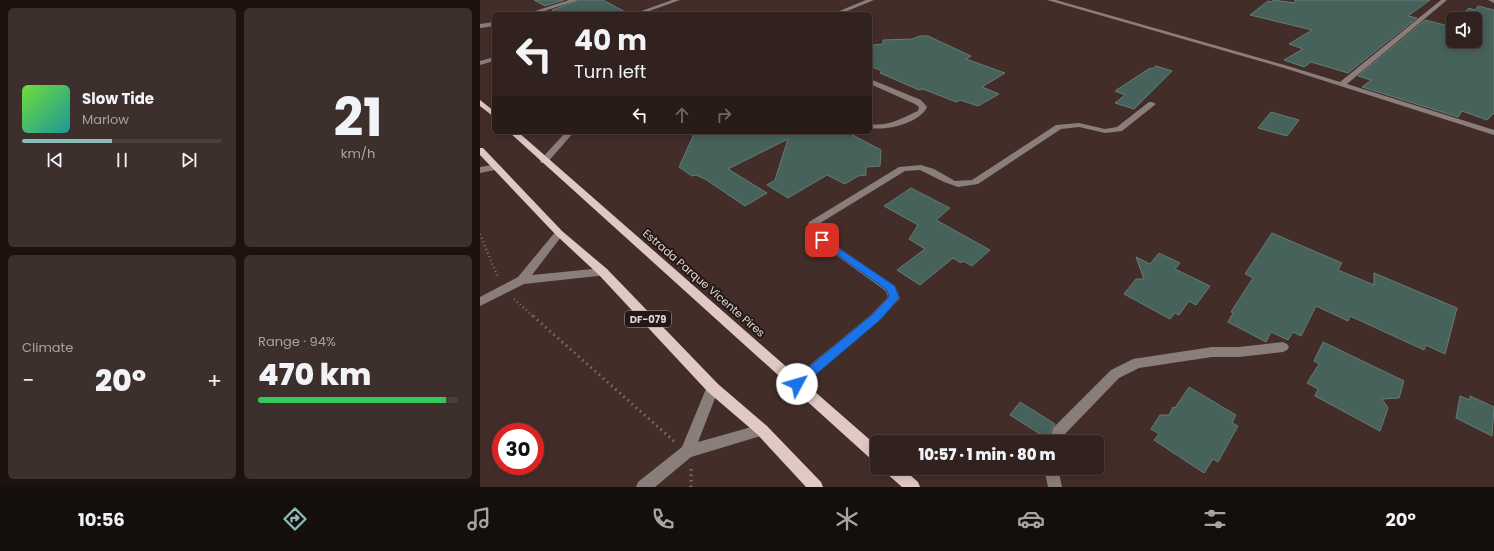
<!DOCTYPE html>
<meta charset="utf-8">
<style>
body{margin:0;font-family:Poppins,sans-serif;background:#3d2f2c;color:#f1f3f6;height:100vh;display:flex;flex-direction:column;font-size:15px;white-space:nowrap}
*{box-sizing:border-box;margin:0}
p{font-size:13px;color:#a8a4a4}
.icon{flex:none;width:22px;height:22px;fill:none;stroke:currentColor;stroke-width:2;stroke-linecap:round;stroke-linejoin:round}
.map{position:relative;flex:1;overflow:hidden}
.side{display:flex;flex-direction:column;gap:8px;padding:8px;background:#1c1311;width:480px}
.side>*{flex:none}
.banner{position:absolute;left:12px;top:12px;width:380px;height:122px;border-radius:6px;box-shadow:0 2px 10px #0003,0 0 0 1px #4d3f3d;background:#32221f;color:#f1f3f6;overflow:hidden}
.fabs{position:absolute;left:966px;top:12px;display:grid;gap:8px}
.fabs a{display:grid;place-items:center;width:36px;height:36px;border-radius:6px;background:#32221f;box-shadow:0 2px 10px #0003,0 0 0 1px #4d3f3d;font-size:20px}
.speed{position:absolute;left:12px;top:423px;display:flex;gap:8px;font-size:20px;font-weight:700;text-align:center}
.speed>*{display:grid;place-content:center;width:52px;height:52px;border-radius:50%;background:#32221f;box-shadow:0 2px 10px #0003,0 0 0 1px #4d3f3d;line-height:1}
.speed .limit{border:6px solid #d22;background:#fff;color:#111}
.pin{position:absolute;display:grid;place-items:center;width:34px;height:34px;color:#fff;margin:-17px;border-radius:8px;box-shadow:0 2px 6px #0006}
.me{position:absolute;width:44px;margin:-22px;rotate:51deg;stroke-linejoin:round;filter:drop-shadow(0 0 3px #0008)}
.turn{display:flex;align-items:center;gap:14px;height:84px;padding:0 16px;font-size:18px}
.turn .icon{width:52px;height:52px;stroke-width:2.5}
.turn b{display:block;font-size:28px;line-height:34px}
.lanes{display:flex;align-items:center;height:38px;padding:0 16px;background:#0003;justify-content:center;gap:20px;direction:ltr}
.lanes .off{opacity:.35}
.big{font-size:30px;font-weight:800;line-height:1.1}
.side .tile{flex:1;display:flex;flex-direction:column;justify-content:center;gap:6px;min-width:0;padding:0 14px;border-radius:6px;background:#3d2f2c}
.side .dial{align-items:center;gap:0}
.dial b{font-size:52px;line-height:1}
.song{display:flex;align-items:center;gap:12px}
.cover{width:48px;height:48px;border-radius:6px;background:linear-gradient(135deg,hsl(100 70% 55%),hsl(180 70% 35%))}
.played{height:4px;border-radius:2px;background:linear-gradient(90deg,#8bbbb9 45%,#4d3f3d 45%)}
.keys{display:flex;justify-content:space-around;direction:ltr}
.heat{display:flex;justify-content:space-between;align-items:center;font-size:22px;direction:ltr}
.charge{height:6px;border-radius:3px;background:linear-gradient(90deg,#34c759 94%,#4d3f3d 0)}
.side .tiles{flex:1;display:grid;gap:8px;grid-template-columns:repeat(2,1fr)}
.trip{position:absolute;left:390px;top:435px;width:234px;height:40px;border-radius:6px;background:#32221f;box-shadow:0 2px 10px #0003,0 0 0 1px #4d3f3d;font-weight:800;line-height:40px;text-align:center}
.menu{display:flex;height:64px;justify-content:space-around;align-items:center;background:#140e0c;color:#a8a4a4}
.menu .icon{width:28px;height:28px}
.menu .on{color:#8bbbb9}
.menu b{font-size:18px;color:#f1f3f6}
main{display:flex;flex:1;min-height:0}
.map>svg:first-child{display:block}
.building{fill:#47615b;stroke:#627d76}
.lines{fill:none;stroke-linecap:round;stroke-linejoin:round}
.path-far1{stroke:#816e6b;stroke-width:2.5;stroke-dasharray:1 3;stroke-linecap:butt}
.path{stroke:#816e6b;stroke-width:3;stroke-dasharray:1.5 4;stroke-linecap:butt}
.minor{fill:#8a7e7b;fill-rule:evenodd}
.major{fill:#e0c8c3;fill-rule:evenodd}
.route{fill:#1a73e8;stroke:#114b97}
.labels{text-anchor:middle;stroke-width:4;stroke-linejoin:round;paint-order:stroke}
.shield{fill:#221816;stroke:#a89c99;stroke-width:1}
.shield-label{font-size:10px;font-weight:bold;fill:#e2d4d1}
.street-label{font-size:11px;fill:#e2d4d1;stroke:#221816}
</style>
<main>
<section class="side">
<div class="tiles">
<div class="tile">
<div class="song"><i class="cover"></i><div><b>Slow Tide</b><p>Marlow</p></div></div>
<div class="played"></div>
<div class="keys"><svg class="icon" aria-label="previous" viewBox="0 0 24 24"><path d="M18 5L8 12l10 7zM5 5v14"/></svg><svg class="icon" aria-label="pause" viewBox="0 0 24 24"><path d="M8 5v14M16 5v14"/></svg><svg class="icon" aria-label="next" viewBox="0 0 24 24"><path d="M6 5l10 7-10 7zM19 5v14"/></svg></div>
</div>
<div class="tile dial"><b>21</b><p>km/h</p></div>
<div class="tile"><p>Climate</p>
<div class="heat"><a>−</a><b class="big">20°</b><a>+</a></div>
</div>
<div class="tile"><p>Range · 94%</p><b class="big">470 km</b><div class="charge"></div></div>
</div>
</section>
<div class="map">
<svg width="1014" height="487" viewBox="0 0 1014 487">
<rect width="100%" height="100%" fill="#432d29"/>
<!-- building -->
<path class="building" d="M54 0H84L65 6Z
M99 0H123L149 14H78L72 10Z
M793 0 815 3V0H950L928 16 937 18 868 73 831 62 824 67 804 60 823 49 809 44 832 30 770 15 788 1 791 2Z
M998 6 1014 10V113L1007 120 982 111 978 117 882 87 891 80 878 76 945 20 969 26 973 23V41H995V19H977L989 8 995 10Z
M440 36H448L491 56 486 59 525 73 502 87 519 94 498 106 480 100 476 102 443 89 439 90 400 73 402 71 390 66V50H393V45L403 44V40L432 39Z
M676 66 692 71 654 109 635 103 645 95 635 91 670 68 672 69Z
M791 112 819 120 807 136 778 128Z
M215 132H367L401 150 400 166 386 167V175L378 176 365 184 347 175 308 198 287 185 295 180 308 139 248 169 287 193 265 206 225 179 216 175 212 176 199 167Z
M431 188 470 208 456 220 510 250 492 266 483 261 481 263 473 258 440 285 417 270 445 249 429 239 438 225 404 206Z
M792 233 862 263 858 270 894 285V273L977 308 965 354 946 345 944 350 870 316 868 321 836 306 821 336 813 332 808 340 791 332 786 342 748 322 753 313 751 312 773 278 765 274Z
M679 253 700 263 695 269 730 286 716 305 709 301 699 315 695 313 690 319 644 294 656 279H664L656 257 670 264Z
M843 342 924 381 919 398 902 399 908 408 900 431 835 396 838 389 827 383 839 364 834 361Z
M709 387 756 415 752 423 758 426 738 462 733 459 724 473 674 440 679 434 671 429 680 415H689L693 407 695 408Z
M980 396 990 400V396L1014 407 1012 436 976 418Z
M540 402 575 424 572 428 568 439 530 415Z"/>
<g class="lines">
<!-- path-far1 -->
<path class="path-far1" d="M0 234 18 278
M34 299 54 317"/>
<!-- path -->
<path class="path" d="M53 316 195 442
M211 469V487"/>
<!-- minor -->
<path class="minor" d="M89 0H98L55 14H46Z
M192 0H200L161 14H153Z
M386 0H394L360 14H352Z
M567 0H576L808 66 860 82 961 0H967L867 84 1014 130V135L804 68Z
M1008 0H1014V3Z
M14 22V26L0 28V24Z
M14 57V61L0 65V61Z
M390 79 441 100 447 107C440 123 406 131 390 128V124C408 127 422 118 438 111L439 107 435 104 390 84Z
M669 102H672L676 104 642 131 625 133 599 127 581 129 498 184 478 187 464 182 440 170 425 171 337 225 336 232 415 286 420 298 400 320 321 387 317 388 313 387 311 383 313 379 392 314 408 297 406 291 328 235 326 233 329 222 419 167 441 165 454 169 475 181 492 180 576 125 599 123 625 129 637 127Z
M86 132H94L67 163H61L60 161 61 159Z
M17 164 21 167 20 169 0 173V167Z
M79 230 84 233 52 275 123 268 127 269 128 272 127 275 44 284 0 306V297L38 277 76 231Z
M803 342 807 344 809 347 807 350 803 352 759 357H732L659 368 639 378 584 435 583 442H569L573 428 631 370 653 359 732 347H759Z
M233 382 238 384 239 388 218 442 282 424 287 426 289 430 287 434 211 457 175 487H156L158 482 202 447 228 384Z
M564 468H578L582 487H568Z"/>
<!-- major -->
<path class="major" d="M0 100 14 111V117L0 106Z
M29 132H38L397 446V462L392 460Z
M0 148H3L82 231 127 269 238 384 287 426 341 482 343 487H326L277 434 228 392 119 275 76 235 0 155Z
M404 468H422L438 482 440 487H422L406 473Z"/>
</g>
<!-- route -->
<path class="route" d="M342 237 415 286 419 298 400 320 321 387 317 388 313 387 311 384 313 380 393 314 409 297 407 290 339 242 337 240 339 238Z"/>
<g class="labels">
<!-- shield labels -->
<rect class="shield" x="145" y="311" width="46" height="16" rx="3"/>
<g class="shield-label">
<text x="168" y="323">DF-079</text>
</g>
<!-- street labels -->
<g class="street-label">
<text transform="translate(224 283) rotate(41)" y="4">Estrada Parque Vicente Pires</text>
</g>
</g>
</svg>
<div class="fabs">
<a><svg class="icon" aria-label="sound" viewBox="0 0 24 24"><path d="M4 9h4l5-4v14l-5-4H4zM17 9q2 3 0 6"/></svg></a>
</div>
<div class="speed"><div class="limit">30</div></div>
<div class="pin" style="left:342px;top:240px;background:#d93025"><svg class="icon" aria-label="arrive" viewBox="0 0 24 24"><path d="M6 21V4h12l-3 4 3 4H6"/></svg></div>
<svg class="me" style="left:317px;top:384px" viewBox="-20 -20 40 40"><circle r="19" fill="#fff"/><path d="M0-13L10 11 0 6-10 11z" fill="#1a73e8"/></svg>
<div class="trip">10:57 · 1 min · 80 m</div>
<div class="banner">
<div class="turn"><svg class="icon" aria-label="left" viewBox="0 0 24 24"><path d="M17 20v-9H6M10 6l-5 5 5 5"/></svg><div><b>40 m</b>Turn left</div></div>
<div class="lanes"><svg class="icon" aria-label="left" viewBox="0 0 24 24"><path d="M17 20v-9H6M10 6l-5 5 5 5"/></svg><svg class="icon off" aria-label="ahead" viewBox="0 0 24 24"><path d="M12 20V5M6 11l6-6 6 6"/></svg><svg class="icon off" aria-label="right" viewBox="0 0 24 24"><path d="M7 20v-9h11M14 6l5 5-5 5"/></svg></div>
</div>
</div>
</main>
<nav class="menu">
<b>10:56</b>
<svg class="icon on" aria-label="directions" viewBox="0 0 24 24"><path d="M12 3l9 9-9 9-9-9zM9 14v-3h6M13 9l2 2-2 2"/></svg>
<svg class="icon" aria-label="music" viewBox="0 0 24 24"><path d="M9 18V5l10-2v13"/><circle cx="6" cy="18" r="3"/><circle cx="16" cy="16" r="3"/></svg>
<svg class="icon" aria-label="phone" viewBox="0 0 24 24"><path d="M5 4h4l2 5-3 2q2 4 5 5l2-3 5 2v4C11 20 4 13 5 4z"/></svg>
<svg class="icon" aria-label="climate" viewBox="0 0 24 24"><path d="M12 3v18M4 7l16 10M4 17L20 7"/></svg>
<svg class="icon" aria-label="car" viewBox="0 0 24 24"><path d="M5 17H2v-5l4-1 3-4h7l3 4 3 1v5h-3M9 17h6M6 11h13"/><circle cx="7" cy="17" r="2"/><circle cx="17" cy="17" r="2"/></svg>
<svg class="icon" aria-label="filters" viewBox="0 0 24 24"><path d="M4 7h16M4 17h16"/><circle cx="9" cy="7" r="2"/><circle cx="15" cy="17" r="2"/></svg>
<b>20°</b>
</nav>
